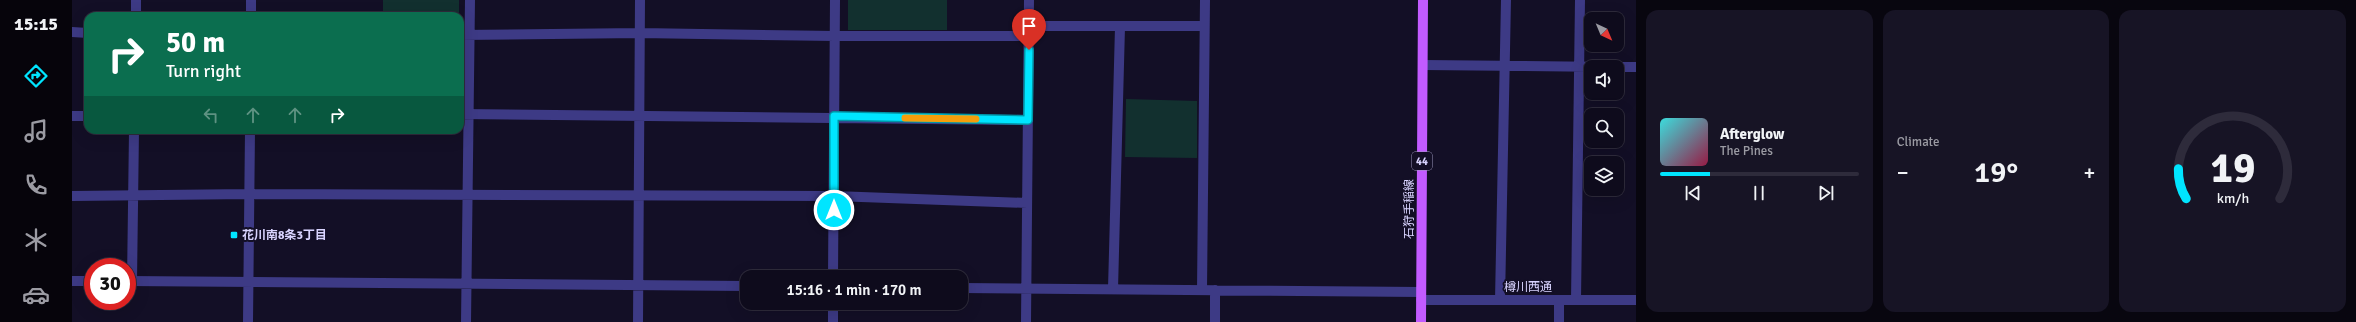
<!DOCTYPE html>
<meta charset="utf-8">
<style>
body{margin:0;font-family:Signika,"Noto Sans JP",sans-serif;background:#171425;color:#f1f3f6;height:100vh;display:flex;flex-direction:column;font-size:15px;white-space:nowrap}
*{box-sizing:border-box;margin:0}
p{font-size:13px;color:#9b9ba3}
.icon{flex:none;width:22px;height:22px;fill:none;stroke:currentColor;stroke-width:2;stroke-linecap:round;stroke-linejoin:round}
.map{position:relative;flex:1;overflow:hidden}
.details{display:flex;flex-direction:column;gap:10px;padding:10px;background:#08060f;width:720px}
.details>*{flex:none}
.banner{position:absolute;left:12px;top:12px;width:380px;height:122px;border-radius:12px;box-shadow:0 4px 16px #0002,0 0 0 1px #2e2b3b;background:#0b6e4f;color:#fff;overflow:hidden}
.needle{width:26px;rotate:136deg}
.tools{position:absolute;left:1512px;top:12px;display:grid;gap:8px}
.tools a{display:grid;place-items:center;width:40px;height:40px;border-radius:8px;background:#0e0b1c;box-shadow:0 4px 16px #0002,0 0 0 1px #2e2b3b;font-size:20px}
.speed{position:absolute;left:12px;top:258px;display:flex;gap:8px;font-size:20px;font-weight:700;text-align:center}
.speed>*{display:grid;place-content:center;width:52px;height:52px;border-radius:50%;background:#0e0b1c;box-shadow:0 4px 16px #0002,0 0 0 1px #2e2b3b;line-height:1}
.speed .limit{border:6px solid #d22;background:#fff;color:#111}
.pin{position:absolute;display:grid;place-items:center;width:34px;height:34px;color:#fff;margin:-41px -17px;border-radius:50% 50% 50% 0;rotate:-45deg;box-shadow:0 0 4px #0007}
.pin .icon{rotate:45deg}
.me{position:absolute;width:44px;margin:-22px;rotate:0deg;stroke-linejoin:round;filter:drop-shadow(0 0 3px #0008)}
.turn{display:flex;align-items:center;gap:14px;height:84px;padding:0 16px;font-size:18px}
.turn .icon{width:52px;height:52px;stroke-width:2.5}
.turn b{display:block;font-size:28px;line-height:34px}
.lanes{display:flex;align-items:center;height:38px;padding:0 16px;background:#0003;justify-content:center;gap:20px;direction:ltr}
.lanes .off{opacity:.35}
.big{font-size:30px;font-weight:600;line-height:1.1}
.details .card{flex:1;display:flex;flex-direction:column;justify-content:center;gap:6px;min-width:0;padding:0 14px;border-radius:12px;background:#171425}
.details .dial{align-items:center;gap:0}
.dial svg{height:104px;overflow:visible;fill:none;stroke:#2e2b3b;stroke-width:7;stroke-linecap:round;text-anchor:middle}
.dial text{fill:#f1f3f6;stroke:none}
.song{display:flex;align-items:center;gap:12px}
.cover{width:48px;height:48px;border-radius:6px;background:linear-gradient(135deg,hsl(180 70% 55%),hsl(340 70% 35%))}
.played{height:4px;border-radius:2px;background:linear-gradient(90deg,#00e5ff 25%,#2e2b3b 25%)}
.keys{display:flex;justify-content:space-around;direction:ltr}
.heat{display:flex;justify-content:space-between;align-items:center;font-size:22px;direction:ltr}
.details .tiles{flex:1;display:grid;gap:10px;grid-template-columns:repeat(3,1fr)}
.trip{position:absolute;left:668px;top:270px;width:228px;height:40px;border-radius:12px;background:#0e0b1c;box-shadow:0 4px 16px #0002,0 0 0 1px #2e2b3b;font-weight:600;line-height:40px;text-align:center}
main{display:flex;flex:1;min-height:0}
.dock{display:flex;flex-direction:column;width:72px;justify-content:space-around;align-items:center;background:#06040b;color:#9b9ba3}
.dock .icon{width:28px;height:28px}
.dock .selected{color:#00e5ff}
.dock b{font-size:18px;color:#f1f3f6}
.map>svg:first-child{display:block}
.green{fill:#12302f}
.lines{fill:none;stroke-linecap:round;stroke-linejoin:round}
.minor{stroke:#3d3a85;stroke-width:10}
.major{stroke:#c25bff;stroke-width:10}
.route-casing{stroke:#0095a6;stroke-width:10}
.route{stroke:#00e5ff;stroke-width:7}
.slow{stroke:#f59e0b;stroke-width:7}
.poi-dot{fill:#00e5ff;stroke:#130f26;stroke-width:1.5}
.labels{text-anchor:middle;stroke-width:4;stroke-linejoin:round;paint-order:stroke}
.shield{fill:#130f26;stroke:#9e99be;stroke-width:1}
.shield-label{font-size:11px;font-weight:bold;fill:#d9d4ff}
.street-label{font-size:12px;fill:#d9d4ff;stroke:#130f26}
.poi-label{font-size:12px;font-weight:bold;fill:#d9d4ff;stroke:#130f26;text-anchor:start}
</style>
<main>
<nav class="dock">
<b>15:15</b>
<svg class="icon selected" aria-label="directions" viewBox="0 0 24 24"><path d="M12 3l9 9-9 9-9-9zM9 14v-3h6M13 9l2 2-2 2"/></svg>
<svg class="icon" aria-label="music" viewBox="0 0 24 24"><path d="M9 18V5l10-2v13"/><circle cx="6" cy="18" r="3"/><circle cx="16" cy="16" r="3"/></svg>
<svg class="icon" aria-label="phone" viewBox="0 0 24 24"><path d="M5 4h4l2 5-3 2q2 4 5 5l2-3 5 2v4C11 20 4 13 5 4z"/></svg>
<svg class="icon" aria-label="climate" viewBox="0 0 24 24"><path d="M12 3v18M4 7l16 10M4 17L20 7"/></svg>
<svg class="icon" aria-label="car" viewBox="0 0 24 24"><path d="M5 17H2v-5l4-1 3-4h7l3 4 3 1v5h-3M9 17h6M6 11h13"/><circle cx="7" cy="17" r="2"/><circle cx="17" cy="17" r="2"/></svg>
</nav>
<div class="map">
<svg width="1564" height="322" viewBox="0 0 1564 322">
<rect width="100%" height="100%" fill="#130f26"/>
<!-- green -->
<path class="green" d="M311 0H387V16H311Z
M776 0H875V30H776Z
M1054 99 1125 101V158L1053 157Z"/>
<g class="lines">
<!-- minor -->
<path class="minor" d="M64 16V0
M179 16V0
M957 26H1132
M0 32 16 33
M388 35 568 33 763 36H957
M1351 65 1539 67
M1545 67H1564
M388 114 956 120
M0 116H16
M0 196 177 194 762 196 955 203
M761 277 763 0
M0 281H21
M55 281 675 286
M60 281 62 130
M889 288 1349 292
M1041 289 1048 27
M1130 290 1133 0
M1349 300H1564
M1428 300 1434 0
M1504 300 1508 0
M176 322 178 130
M394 322 398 0
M566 322 568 0
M761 322V303
M954 322 957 0
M1143 322V290
M1487 322V300"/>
<!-- major -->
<path class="major" d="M1349 322 1351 0"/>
</g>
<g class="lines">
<defs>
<path id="route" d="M762 210V116L956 120 957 50"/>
</defs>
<!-- route casing -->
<use href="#route" class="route-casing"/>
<!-- route -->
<use href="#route" class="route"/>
<!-- slow -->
<path class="slow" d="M833 118 904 119"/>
</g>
<!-- markers -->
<rect class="poi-dot" x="158" y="231" width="8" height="8" rx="2"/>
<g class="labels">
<!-- shield labels -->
<rect class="shield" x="1340" y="152" width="20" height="18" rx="3"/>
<g class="shield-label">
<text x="1350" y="165">44</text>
</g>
<!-- street labels -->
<g class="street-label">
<text transform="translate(1337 209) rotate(-90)" y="4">石狩手稲線</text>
<text x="1456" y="291">樽川西通</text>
</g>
<!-- poi labels -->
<g class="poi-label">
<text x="170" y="239">花川南8条3丁目</text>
</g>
</g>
</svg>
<div class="tools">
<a><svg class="needle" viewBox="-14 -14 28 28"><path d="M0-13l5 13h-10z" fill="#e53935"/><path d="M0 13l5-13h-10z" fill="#9b9ba3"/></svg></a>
<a><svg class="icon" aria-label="sound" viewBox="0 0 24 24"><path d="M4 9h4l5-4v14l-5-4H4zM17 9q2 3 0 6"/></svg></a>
<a><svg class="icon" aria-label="search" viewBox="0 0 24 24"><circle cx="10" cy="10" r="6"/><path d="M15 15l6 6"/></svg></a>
<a><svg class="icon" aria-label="layers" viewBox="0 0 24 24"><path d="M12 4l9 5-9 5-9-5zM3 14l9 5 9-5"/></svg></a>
</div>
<div class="speed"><div class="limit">30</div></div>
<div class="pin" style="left:957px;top:50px;background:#d93025"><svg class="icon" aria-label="arrive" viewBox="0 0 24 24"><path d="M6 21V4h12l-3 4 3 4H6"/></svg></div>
<svg class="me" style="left:762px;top:210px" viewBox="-20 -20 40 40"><circle r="17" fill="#00e5ff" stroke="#fff" stroke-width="3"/><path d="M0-11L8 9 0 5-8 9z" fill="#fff"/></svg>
<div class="trip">15:16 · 1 min · 170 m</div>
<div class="banner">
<div class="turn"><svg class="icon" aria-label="right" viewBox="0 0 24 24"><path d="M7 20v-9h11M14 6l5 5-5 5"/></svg><div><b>50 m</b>Turn right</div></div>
<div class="lanes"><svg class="icon off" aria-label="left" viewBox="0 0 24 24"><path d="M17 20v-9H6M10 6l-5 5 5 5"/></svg><svg class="icon off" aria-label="ahead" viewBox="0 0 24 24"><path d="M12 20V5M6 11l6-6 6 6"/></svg><svg class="icon off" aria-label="ahead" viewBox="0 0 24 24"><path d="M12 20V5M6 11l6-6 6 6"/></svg><svg class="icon" aria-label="right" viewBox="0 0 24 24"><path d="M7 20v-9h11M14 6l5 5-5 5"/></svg></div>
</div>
</div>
<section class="details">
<div class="tiles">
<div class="card">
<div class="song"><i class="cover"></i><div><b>Afterglow</b><p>The Pines</p></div></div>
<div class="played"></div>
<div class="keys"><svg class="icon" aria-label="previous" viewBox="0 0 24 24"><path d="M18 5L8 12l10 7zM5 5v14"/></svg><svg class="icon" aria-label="pause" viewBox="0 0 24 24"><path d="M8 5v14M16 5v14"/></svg><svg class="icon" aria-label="next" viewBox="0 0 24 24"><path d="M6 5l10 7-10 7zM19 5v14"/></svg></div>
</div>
<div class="card"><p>Climate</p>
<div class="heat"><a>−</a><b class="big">19°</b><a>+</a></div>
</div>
<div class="card dial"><svg viewBox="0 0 100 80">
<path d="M14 69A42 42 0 1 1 86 69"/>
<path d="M14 69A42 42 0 0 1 8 46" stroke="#00e5ff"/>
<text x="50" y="56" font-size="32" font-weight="700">19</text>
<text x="50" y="72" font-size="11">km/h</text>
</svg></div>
</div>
</section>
</main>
